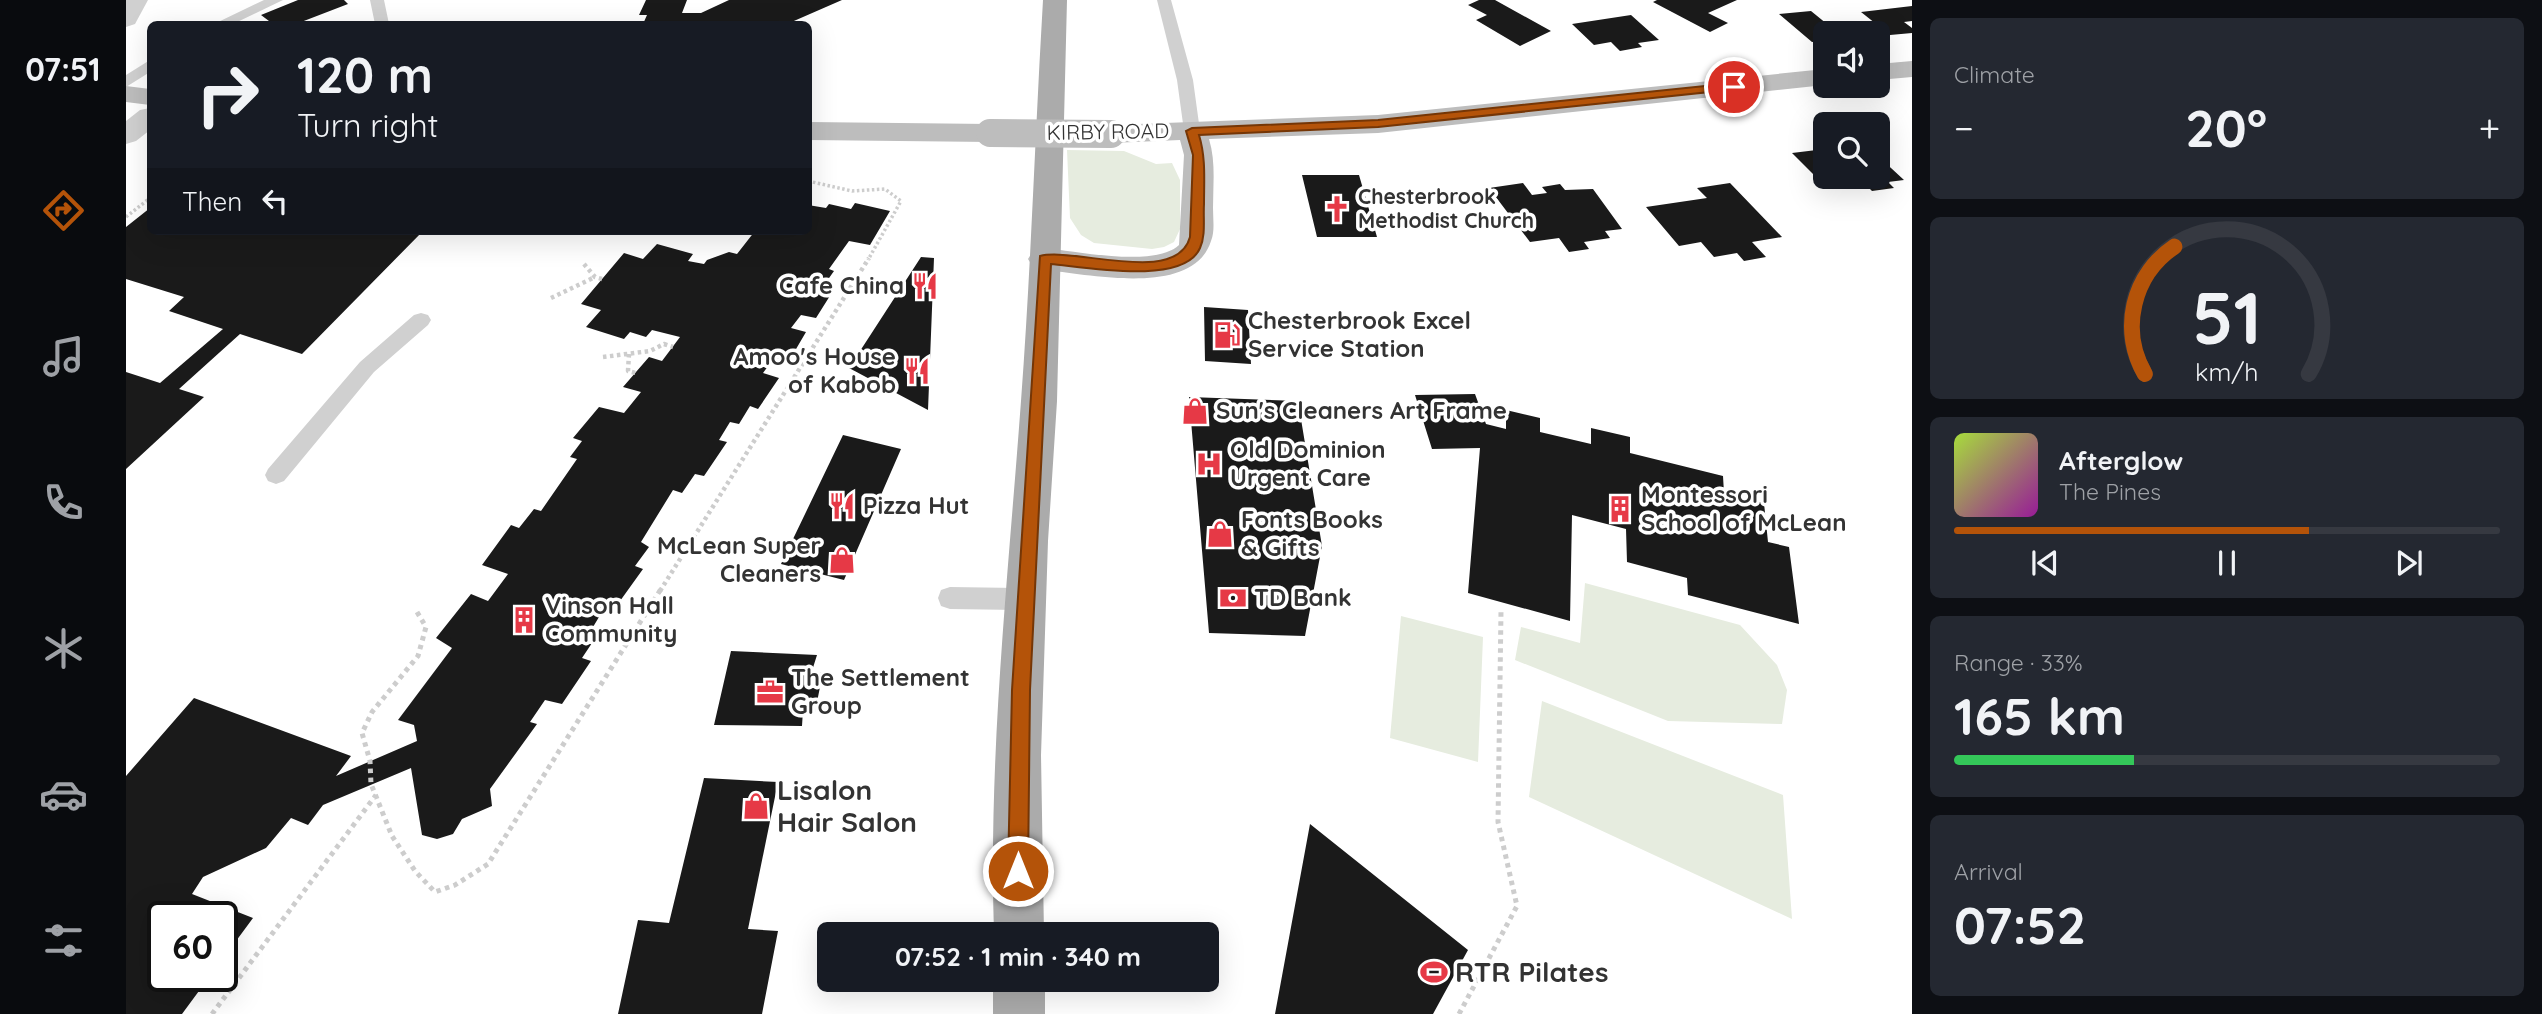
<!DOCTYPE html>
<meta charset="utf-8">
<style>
body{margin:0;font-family:Quicksand,sans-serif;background:#242831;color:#f1f3f6;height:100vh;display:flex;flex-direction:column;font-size:26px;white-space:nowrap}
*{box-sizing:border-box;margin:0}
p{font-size:23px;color:#9ea1a6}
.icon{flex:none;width:38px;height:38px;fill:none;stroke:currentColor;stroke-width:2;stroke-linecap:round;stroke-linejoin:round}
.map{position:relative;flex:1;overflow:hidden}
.sheet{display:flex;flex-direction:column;gap:18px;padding:18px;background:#0d0f14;width:630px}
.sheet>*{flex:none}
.guide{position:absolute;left:21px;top:21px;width:665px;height:214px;border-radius:10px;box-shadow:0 7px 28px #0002;background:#171b24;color:#f1f3f6;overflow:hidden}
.fabs{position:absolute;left:1687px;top:21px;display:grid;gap:14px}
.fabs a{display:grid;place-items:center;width:77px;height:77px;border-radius:10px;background:#171b24;box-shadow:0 7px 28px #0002;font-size:35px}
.speed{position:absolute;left:21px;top:901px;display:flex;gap:14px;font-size:35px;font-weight:700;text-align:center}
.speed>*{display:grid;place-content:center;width:91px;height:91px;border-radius:50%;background:#171b24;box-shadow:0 7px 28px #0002;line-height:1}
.speed .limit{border:4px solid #111;border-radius:10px;background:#fff;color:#111}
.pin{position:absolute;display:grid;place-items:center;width:60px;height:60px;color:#fff;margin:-30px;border:4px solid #fff;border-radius:50%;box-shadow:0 2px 7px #0007}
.me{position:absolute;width:77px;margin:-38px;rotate:0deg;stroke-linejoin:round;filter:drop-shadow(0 0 5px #0008)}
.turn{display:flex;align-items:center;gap:24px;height:147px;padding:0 35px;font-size:32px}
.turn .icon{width:91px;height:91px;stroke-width:2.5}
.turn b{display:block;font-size:49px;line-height:60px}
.then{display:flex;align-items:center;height:66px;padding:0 35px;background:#0003;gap:14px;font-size:26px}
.big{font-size:52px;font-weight:800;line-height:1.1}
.sheet .widget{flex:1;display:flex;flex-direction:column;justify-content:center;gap:10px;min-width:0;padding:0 24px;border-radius:10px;background:#242831}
.sheet .dial{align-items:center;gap:0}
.dial svg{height:182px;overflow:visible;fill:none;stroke:#363941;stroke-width:7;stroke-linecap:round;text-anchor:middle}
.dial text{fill:#f1f3f6;stroke:none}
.song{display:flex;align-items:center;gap:21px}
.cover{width:84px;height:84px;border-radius:10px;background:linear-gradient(135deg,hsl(80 70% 55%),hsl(300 70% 35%))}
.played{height:7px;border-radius:4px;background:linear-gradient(90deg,#b45309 65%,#363941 65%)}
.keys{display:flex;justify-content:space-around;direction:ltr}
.heat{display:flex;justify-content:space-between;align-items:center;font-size:38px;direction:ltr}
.charge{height:10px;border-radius:5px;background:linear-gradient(90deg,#34c759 33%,#363941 0)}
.trip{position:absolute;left:691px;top:922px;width:402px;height:70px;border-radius:10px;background:#171b24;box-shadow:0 7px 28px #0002;font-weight:800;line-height:70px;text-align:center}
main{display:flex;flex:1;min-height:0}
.tab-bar{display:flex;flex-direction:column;width:126px;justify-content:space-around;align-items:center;background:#090b0e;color:#9ea1a6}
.tab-bar .icon{width:49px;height:49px}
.tab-bar .on{color:#b45309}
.tab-bar b{font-size:32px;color:#f1f3f6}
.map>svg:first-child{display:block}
.green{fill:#e6ecdf}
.building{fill:#1a1a1a}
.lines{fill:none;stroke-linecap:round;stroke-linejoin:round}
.path-far2{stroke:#cdcdcd;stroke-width:3.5;stroke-dasharray:2.5 2.5;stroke-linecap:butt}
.path-far1{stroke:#cdcdcd;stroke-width:4.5;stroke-dasharray:3.5 3.5;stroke-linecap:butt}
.path{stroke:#cdcdcd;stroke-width:5;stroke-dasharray:4.5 4.5;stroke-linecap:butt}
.service{fill:#d0d0d0;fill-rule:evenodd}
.minor{fill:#d0d0d0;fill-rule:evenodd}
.tertiary{fill:#d0d0d0;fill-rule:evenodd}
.secondary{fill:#bdbdbd;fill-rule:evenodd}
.primary{fill:#ababab;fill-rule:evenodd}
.secondary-bridge{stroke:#bdbdbd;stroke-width:28}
.route{fill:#b45309;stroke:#753606;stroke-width:2}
.labels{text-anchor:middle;stroke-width:7;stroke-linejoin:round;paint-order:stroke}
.far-street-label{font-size:21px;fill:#333;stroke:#fff}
.far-poi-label{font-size:21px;font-weight:bold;fill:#333;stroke:#fff;text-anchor:start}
.poi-label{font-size:24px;font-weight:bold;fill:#333;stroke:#fff;text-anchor:start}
.near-poi-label{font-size:28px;font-weight:bold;fill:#333;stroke:#fff;text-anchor:start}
</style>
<main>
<nav class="tab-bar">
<b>07:51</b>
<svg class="icon on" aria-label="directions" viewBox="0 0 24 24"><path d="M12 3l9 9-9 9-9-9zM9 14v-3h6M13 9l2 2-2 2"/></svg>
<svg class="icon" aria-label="music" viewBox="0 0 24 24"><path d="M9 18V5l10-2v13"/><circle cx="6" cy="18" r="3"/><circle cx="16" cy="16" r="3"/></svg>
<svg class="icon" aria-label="phone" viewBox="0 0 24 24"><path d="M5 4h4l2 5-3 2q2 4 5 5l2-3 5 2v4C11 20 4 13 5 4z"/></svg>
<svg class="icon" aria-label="climate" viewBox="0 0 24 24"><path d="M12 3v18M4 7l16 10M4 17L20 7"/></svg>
<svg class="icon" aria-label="car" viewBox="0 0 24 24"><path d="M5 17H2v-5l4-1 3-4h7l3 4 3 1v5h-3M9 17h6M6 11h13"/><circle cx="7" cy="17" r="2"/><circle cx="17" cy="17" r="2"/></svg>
<svg class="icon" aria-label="filters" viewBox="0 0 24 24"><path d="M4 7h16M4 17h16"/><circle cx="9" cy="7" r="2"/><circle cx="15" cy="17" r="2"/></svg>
</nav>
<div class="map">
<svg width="1786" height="1014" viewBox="0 0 1786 1014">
<rect width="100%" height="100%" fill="#fff"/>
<!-- green -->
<path class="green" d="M941 150 998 151 1030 164 1046 163 1054 180V229L1048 242 1038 247 1026 249 968 243 955 235 944 218Z
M1459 583 1614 625 1651 665 1661 690 1656 724 1542 721 1389 660 1395 627 1454 643Z
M1275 616 1357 637 1352 762 1264 738Z
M1416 701 1657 795 1666 919 1403 797Z"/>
<!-- building -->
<path class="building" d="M172 0H218L222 4 170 24H147L135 15Z
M520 0H561L556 13H575L603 0H716L661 24H590L586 22 517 24 521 15H513Z
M1353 0H1369L1425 31 1394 46 1350 20 1361 15 1342 5Z
M1531 0H1611L1582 13 1602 23 1584 32 1527 2Z
M1786 6V21L1778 22 1786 28V33L1764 35 1735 12Z
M1685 11 1712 33H1699V41L1686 42 1653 14Z
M1505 15 1533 40 1512 43 1516 47 1494 51 1485 42 1468 45 1446 24Z
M1699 149V177H1752V156L1778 180 1762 182 1768 188 1746 191 1738 183 1701 188 1666 153Z
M1176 175H1233L1251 237H1191Z
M1397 183 1406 195 1421 193 1416 187 1434 184 1439 190 1467 189 1496 229 1479 231 1484 238 1458 242 1463 249 1443 252 1433 238 1404 242 1363 188Z
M1604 183 1656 237 1626 242 1640 257 1618 261 1611 253 1588 257 1575 242 1553 246 1520 207 1581 198 1571 188Z
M729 203 764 211 744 245 723 241 703 269 708 271 696 288 707 291 690 318 675 315 665 328 680 332 663 361 648 358 637 373 653 378 632 409 624 406 613 424 604 422 593 440 601 442 578 476 569 474 556 493 547 490 515 542 523 547 509 566 517 569 489 608 479 607 464 632 472 634 456 658 465 661 436 704 419 700 404 722 411 724 364 789 366 806 336 819 327 834 311 839 296 835 285 768 197 805 182 825 165 818 140 848 77 877 66 894 127 918 96 960V917H37V976H84L56 1014H0V776L68 698 225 756 210 776 291 741 288 725 272 720 326 648 310 638 345 594 362 601 382 574 356 565 385 525 393 528 408 509 415 511 451 459 444 457 456 441 447 438 473 407 498 413 515 392 497 387 523 357 536 361 554 337 526 330 520 337 504 332 498 339 460 327 475 310 455 304 498 253 517 259 531 244 567 254 562 261 578 264 581 260 603 252 611 254 629 231H682V205L700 208 703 204 725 209Z
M24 208V231H297L176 354 114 334 53 389 78 397 0 469V372L34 383 97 329 43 311 58 297 0 279V227Z
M795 257 808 258 802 410 723 368Z
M1078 307 1122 310 1125 364 1079 361Z
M1349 394 1360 424 1380 429V410L1414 418V432L1465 444V428L1504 437V453L1597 476 1598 493 1638 503 1642 542 1663 547 1673 624 1562 595 1561 578 1501 562 1500 529 1446 515 1444 621 1342 593 1354 448 1306 449 1289 395Z
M1063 397 1172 401 1196 546 1179 636 1083 633Z
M717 435 775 449 718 580 655 564Z
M605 651 691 655 685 674 697 672 689 712 677 710 676 726 588 725Z
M578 778 652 782 622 929 652 931 636 1014H492L512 920 543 923Z
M1184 824 1342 950 1307 1014H1149Z"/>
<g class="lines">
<!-- path-far2 -->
<path class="path-far2" d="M682 181 726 191 759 189 775 201 742 260
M0 217 24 198"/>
<!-- path-far1 -->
<path class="path-far1" d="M458 264 469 277 476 279
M425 298 469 277
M503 354 502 371 510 373
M477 357 524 351 538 344 547 347
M534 591 743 258"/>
<!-- path -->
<path class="path" d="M291 612 300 627 292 656 246 712 236 733 244 761 245 784 266 836 289 871 309 892 329 885 362 864 535 589
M86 1014 250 795
M1333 1014 1391 906 1372 822 1375 611"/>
<!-- service -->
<path class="service" d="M138 0H157L107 24H88Z
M244 0H258L263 24H249Z
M1031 0H1045L1067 80 1074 131 1072 135H1060L1058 131 1051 80Z
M24 60V72L0 87V75Z
M295 313 302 315 305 320 302 325 248 372 158 481 150 484 142 481 139 475 142 469 234 362 288 315Z
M824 587 900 588 909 591 912 599 909 607 900 610 824 609 815 606 812 598 815 590Z"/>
<!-- minor -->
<path class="minor" d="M24 108V130L10 141 0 144V121L14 110Z"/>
<!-- tertiary -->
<path class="tertiary" d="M0 0H22L9 24 0 27Z"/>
<!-- secondary -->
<path class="secondary" d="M1786 61V77L1752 80V64Z
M1699 69V85L1252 133 1083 139C1090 162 1087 185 1087 208 1087 219 1089 231 1085 241 1067 298 963 274 918 270L907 267 902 259 907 251 918 248C950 251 1029 268 1053 245L1058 155 1054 140 985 143 975 140 971 134 975 128 985 125 1252 115Z
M0 86 24 89V105L0 102Z
M682 122 864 124 874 127 878 133 874 139 864 142 682 140Z"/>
<!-- primary -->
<path class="primary" d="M917 0H941L931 401 922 541 915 755 918 934H868C862 756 882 579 895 401 905 268 909 134 917 0Z
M867 980H919V1014H867Z"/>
<!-- secondary-bridge -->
<path class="secondary-bridge" d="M864 133 985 134"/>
</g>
<!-- route -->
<path class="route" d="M1608 83 1612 84V89L1252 127 1073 135C1080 158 1078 180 1078 204 1077 218 1080 235 1074 248 1058 286 958 267 925 264L904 690 902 871 899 878 892 881 885 878 882 871 886 690 914 256C949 247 1051 286 1064 237L1067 155 1060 131 1066 128 1252 120Z"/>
<!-- icons -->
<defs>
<symbol id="church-bare" viewBox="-9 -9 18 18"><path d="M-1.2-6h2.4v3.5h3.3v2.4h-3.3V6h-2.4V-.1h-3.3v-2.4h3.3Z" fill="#e63946" stroke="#fff" stroke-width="2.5" paint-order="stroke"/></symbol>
<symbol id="restaurant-bare" viewBox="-9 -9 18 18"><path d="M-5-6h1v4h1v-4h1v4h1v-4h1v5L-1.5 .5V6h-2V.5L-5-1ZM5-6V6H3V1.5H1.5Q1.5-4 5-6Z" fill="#e63946" stroke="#fff" stroke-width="2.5" paint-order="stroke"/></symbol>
<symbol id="fuel-bare" viewBox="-9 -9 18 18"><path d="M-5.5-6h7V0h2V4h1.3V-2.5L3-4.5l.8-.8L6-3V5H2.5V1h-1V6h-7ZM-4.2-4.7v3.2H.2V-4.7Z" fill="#e63946" stroke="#fff" stroke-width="2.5" paint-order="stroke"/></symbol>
<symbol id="shop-bare" viewBox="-9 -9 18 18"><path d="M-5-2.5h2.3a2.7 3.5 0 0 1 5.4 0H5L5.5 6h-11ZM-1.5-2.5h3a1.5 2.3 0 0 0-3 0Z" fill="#e63946" stroke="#fff" stroke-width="2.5" paint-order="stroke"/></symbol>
<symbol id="hospital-bare" viewBox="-9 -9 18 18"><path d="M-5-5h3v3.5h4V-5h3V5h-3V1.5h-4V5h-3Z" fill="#e63946" stroke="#fff" stroke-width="2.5" paint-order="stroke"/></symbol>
<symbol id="building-bare" viewBox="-9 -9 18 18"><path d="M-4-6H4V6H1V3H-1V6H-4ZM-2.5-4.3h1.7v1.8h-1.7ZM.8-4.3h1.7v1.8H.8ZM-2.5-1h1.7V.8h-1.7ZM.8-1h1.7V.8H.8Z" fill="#e63946" stroke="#fff" stroke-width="2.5" paint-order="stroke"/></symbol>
<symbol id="bank-bare" viewBox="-9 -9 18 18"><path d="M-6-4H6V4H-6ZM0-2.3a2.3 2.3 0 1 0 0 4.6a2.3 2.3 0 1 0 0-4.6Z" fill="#e63946" stroke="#fff" stroke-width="2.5" paint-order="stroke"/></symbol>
<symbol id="office-bare" viewBox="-9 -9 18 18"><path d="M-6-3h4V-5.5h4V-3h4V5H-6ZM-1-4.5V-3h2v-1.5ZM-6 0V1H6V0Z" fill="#e63946" stroke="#fff" stroke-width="2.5" paint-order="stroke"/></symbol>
<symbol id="stadium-bare" viewBox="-9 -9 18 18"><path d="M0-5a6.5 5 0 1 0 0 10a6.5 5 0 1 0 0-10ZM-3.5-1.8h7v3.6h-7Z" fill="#e63946" stroke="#fff" stroke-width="2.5" paint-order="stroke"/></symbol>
</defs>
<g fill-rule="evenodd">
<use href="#church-bare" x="1192" y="190" width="38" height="38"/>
<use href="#restaurant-bare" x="780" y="267" width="38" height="38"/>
<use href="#fuel-bare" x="1082" y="316" width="38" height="38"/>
<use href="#restaurant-bare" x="772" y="352" width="38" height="38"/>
<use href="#shop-bare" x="1050" y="392" width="38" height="38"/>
<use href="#hospital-bare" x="1064" y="445" width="38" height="38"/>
<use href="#restaurant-bare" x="697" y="487" width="38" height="38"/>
<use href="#building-bare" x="1475" y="490" width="38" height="38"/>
<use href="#shop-bare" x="1075" y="515" width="38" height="38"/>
<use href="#shop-bare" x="697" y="541" width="38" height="38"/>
<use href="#bank-bare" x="1088" y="579" width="38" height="38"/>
<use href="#building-bare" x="379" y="601" width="38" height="38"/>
<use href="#office-bare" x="625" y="673" width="38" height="38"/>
<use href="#shop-bare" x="611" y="787" width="38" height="38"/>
<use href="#stadium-bare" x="1289" y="953" width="38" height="38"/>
</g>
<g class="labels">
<!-- far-street labels -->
<g class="far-street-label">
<text transform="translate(982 132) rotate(-1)" y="7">KIRBY ROAD</text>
</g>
<!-- far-poi labels -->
<g class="far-poi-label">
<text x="1232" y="204">Chesterbrook<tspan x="1232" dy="24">Methodist Church</tspan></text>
</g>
<!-- poi labels -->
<g class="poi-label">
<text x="778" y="294" text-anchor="end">Cafe China</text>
<text x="1122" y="329">Chesterbrook Excel<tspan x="1122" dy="28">Service Station</tspan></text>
<text x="770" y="365" text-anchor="end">Amoo's House<tspan x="770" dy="28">of Kabob</tspan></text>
<text x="1090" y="419">Sun's Cleaners Art Frame</text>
<text x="1104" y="458">Old Dominion<tspan x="1104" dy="28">Urgent Care</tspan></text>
<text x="1515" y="503">Montessori<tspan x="1515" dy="28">School of McLean</tspan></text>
<text x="737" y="514">Pizza Hut</text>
<text x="1115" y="528">Fonts Books<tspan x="1115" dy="28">&amp; Gifts</tspan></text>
<text x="695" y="554" text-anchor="end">McLean Super<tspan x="695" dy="28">Cleaners</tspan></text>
<text x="1128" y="606">TD Bank</text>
<text x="419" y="614">Vinson Hall<tspan x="419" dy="28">Community</tspan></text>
<text x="665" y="686">The Settlement<tspan x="665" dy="28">Group</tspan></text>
</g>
<!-- near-poi labels -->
<g class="near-poi-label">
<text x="651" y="800">Lisalon<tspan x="651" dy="32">Hair Salon</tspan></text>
<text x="1329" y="982">RTR Pilates</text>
</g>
</g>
</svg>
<div class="fabs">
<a><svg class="icon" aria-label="sound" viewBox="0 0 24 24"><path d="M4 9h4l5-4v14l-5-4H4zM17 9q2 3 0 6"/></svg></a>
<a><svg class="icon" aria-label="search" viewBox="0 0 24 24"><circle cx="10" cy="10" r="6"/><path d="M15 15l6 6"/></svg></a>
</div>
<div class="speed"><div class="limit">60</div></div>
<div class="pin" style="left:1608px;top:87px;background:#d93025"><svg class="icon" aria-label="arrive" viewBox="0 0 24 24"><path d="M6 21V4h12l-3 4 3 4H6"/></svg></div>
<svg class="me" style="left:892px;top:871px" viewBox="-20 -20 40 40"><circle r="17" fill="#b45309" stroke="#fff" stroke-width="3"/><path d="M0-11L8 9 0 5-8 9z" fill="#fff"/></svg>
<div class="trip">07:52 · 1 min · 340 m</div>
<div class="guide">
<div class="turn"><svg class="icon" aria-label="right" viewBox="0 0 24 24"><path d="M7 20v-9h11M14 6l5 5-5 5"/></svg><div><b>120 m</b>Turn right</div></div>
<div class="then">Then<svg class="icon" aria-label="left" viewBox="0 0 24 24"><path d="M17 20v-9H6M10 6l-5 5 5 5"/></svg></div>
</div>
</div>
<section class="sheet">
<div class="widget"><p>Climate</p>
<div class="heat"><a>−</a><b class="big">20°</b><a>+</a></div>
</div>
<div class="widget dial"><svg viewBox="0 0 100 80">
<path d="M14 69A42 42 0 1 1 86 69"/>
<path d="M14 69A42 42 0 0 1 27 13" stroke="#b45309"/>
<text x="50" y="56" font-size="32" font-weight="700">51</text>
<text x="50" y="72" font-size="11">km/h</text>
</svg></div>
<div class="widget">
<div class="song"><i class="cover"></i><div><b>Afterglow</b><p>The Pines</p></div></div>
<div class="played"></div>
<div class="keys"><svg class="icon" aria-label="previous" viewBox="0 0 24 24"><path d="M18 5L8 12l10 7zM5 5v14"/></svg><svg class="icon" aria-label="pause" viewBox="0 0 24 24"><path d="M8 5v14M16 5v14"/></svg><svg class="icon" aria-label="next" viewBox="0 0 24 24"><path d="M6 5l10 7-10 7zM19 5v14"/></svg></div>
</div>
<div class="widget"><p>Range · 33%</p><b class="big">165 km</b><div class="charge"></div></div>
<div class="widget"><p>Arrival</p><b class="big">07:52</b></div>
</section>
</main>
